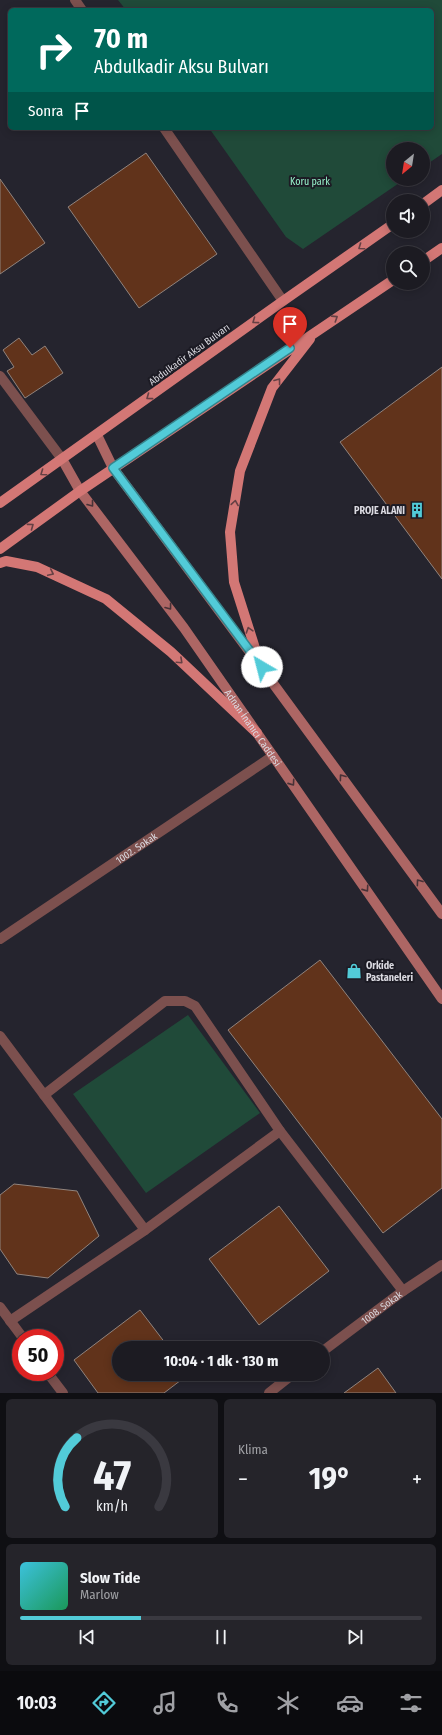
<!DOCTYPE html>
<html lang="tr">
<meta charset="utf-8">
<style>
body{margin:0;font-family:"Fira Sans Condensed",sans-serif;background:#25242a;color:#f1f3f6;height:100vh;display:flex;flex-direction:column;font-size:15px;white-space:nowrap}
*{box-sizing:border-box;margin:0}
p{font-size:13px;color:#a0a1a5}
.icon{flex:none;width:22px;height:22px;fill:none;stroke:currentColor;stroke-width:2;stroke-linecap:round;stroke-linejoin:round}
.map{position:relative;height:1393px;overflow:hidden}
.drawer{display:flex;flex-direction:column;gap:6px;padding:6px;background:#0f0f13;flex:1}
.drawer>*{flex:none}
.guide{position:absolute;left:8px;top:8px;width:426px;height:122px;border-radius:6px;box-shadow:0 2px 10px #0003,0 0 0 1px #3a3940;background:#00695c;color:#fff;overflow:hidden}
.needle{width:26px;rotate:210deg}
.controls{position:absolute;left:386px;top:142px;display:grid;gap:8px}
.controls a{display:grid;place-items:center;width:44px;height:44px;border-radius:50%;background:#1c1b22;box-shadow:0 2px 10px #0003,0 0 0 1px #3a3940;font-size:20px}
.speed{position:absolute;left:12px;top:1329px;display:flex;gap:8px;font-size:20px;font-weight:700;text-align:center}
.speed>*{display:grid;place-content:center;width:52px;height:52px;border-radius:50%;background:#1c1b22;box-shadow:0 2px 10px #0003,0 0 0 1px #3a3940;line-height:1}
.speed .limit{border:6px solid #d22;background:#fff;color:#111}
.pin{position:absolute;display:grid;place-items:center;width:34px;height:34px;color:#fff;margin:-41px -17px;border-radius:50% 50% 50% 0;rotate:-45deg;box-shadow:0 0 4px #0007}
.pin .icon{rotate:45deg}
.me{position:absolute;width:44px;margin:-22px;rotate:323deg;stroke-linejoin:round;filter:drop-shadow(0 0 3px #0008)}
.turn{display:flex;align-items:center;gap:14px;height:84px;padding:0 20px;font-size:18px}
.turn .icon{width:52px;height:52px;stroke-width:2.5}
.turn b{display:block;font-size:28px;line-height:34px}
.then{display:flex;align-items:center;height:38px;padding:0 20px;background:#0003;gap:8px;font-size:15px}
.big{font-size:30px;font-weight:700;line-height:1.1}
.drawer .tile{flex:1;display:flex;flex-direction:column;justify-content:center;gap:6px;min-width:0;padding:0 14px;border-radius:6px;background:#25242a}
.drawer .dial{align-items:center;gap:0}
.dial svg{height:104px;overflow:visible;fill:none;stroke:#3a3940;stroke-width:7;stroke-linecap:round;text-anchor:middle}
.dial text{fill:#f1f3f6;stroke:none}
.song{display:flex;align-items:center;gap:12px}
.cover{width:48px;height:48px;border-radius:6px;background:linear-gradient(135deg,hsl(190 70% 55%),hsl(150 70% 35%))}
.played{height:4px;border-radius:2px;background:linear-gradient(90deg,#52cbd8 30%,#3a3940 30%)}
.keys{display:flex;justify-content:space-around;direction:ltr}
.heat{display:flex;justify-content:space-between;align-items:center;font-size:22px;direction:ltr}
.drawer .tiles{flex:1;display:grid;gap:6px;grid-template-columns:1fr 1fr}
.tile:last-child{grid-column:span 2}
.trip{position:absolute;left:112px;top:1341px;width:218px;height:40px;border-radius:20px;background:#1c1b22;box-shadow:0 2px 10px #0003,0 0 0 1px #3a3940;font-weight:700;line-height:40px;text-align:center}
.tab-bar{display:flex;height:64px;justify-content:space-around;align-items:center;background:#0b0b0e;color:#a0a1a5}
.tab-bar .icon{width:28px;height:28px}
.tab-bar .current{color:#52cbd8}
.tab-bar b{font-size:18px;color:#f1f3f6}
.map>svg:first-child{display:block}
.green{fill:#204a39}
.building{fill:#61331b;stroke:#90837d}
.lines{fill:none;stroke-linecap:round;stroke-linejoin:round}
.minor{stroke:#7c504e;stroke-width:10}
.secondary{stroke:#ad6664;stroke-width:10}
.primary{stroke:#d37775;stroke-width:10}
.oneway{stroke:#654044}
.oneway2{stroke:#483237}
.route-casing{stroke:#35848c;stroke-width:10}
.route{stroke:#52cbd8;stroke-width:7}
.labels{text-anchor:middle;stroke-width:4;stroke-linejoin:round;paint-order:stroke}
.park-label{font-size:10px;fill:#96f2ca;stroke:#1c1b24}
.street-label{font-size:10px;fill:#dbdae1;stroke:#1c1b24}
.poi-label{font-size:10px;font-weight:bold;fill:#dbdae1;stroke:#1c1b24;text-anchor:end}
</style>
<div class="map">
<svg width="442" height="1393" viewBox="0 0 442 1393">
<rect width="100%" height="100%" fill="#25242e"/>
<!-- green -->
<path class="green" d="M118 0H442V154L423 167V149H393V179H405L303 249 286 237 209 128H432V10H126Z
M188 1015 260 1113 146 1193 73 1094Z"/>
<!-- building -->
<path class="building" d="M146 153 217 254 139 308 68 207Z
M0 179 45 243 0 274Z
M19 338 32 355 45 346 63 373 25 398 7 371 14 367 3 350Z
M442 367V579L340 442Z
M320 960 442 1119V1188L383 1233 228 1030Z
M14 1184 77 1191 99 1236 48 1278 17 1274 0 1249V1195Z
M279 1206 329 1271 259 1325 209 1259Z
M140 1310 169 1348H119V1374H189L164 1393H98L74 1360Z
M378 1368 396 1393H344Z"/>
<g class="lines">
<!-- minor -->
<g class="minor">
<path d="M75 0 82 10"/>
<path d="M164 128 283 301"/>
<path d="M0 376 62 459"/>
<path id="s1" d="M0 939 273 756"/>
<path d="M0 1036 145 1230"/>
<path d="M280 1131 403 1291"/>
<path d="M0 1307 23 1338"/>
<path d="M10 1321 145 1230 280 1131 195 1006 185 1001H165L44 1095"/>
<path id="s2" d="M323 1351 403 1291 442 1265"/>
<path d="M47 1372 63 1393"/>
<path d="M269 1393 293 1374"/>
</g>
<!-- secondary -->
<g class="secondary">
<path d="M97 435 113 468 261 667 442 914"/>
<path id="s3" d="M62 459 80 491 184 628 442 999"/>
</g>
<!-- primary -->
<path class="primary" d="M423 204 442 190
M423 261 442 248
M0 503 283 301 393 224
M0 549 80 491 393 280
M0 563 6 561 37 567 106 599 171 652 257 733
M261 667 234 582 230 532 240 471 272 388 310 339"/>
</g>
<!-- one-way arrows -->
<defs><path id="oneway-chevron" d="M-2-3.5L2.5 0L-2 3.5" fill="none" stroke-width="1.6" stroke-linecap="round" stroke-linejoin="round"/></defs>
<g class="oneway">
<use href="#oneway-chevron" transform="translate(361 247) rotate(145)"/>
<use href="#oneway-chevron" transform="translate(335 318) rotate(-33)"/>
<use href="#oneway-chevron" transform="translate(255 321) rotate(144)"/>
<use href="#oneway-chevron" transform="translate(278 381) rotate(-53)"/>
<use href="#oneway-chevron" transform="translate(149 397) rotate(144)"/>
<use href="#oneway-chevron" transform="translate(43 473) rotate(145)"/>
<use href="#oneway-chevron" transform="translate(235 503) rotate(-81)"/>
<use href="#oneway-chevron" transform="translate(31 526) rotate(-36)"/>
<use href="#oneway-chevron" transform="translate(51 573) rotate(25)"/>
<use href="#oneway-chevron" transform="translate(249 630) rotate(-108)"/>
<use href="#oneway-chevron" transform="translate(180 661) rotate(43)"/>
</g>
<g class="oneway2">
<use href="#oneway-chevron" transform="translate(91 504) rotate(52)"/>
<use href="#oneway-chevron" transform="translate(169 607) rotate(53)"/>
<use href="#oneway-chevron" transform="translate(342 777) rotate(-126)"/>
<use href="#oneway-chevron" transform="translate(292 783) rotate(55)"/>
<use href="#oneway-chevron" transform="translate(419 882) rotate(-126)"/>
<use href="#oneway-chevron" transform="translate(366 889) rotate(55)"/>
</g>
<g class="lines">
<defs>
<path id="route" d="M262 667 113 468 290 348"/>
</defs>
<!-- route casing -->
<use href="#route" class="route-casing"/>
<!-- route -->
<use href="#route" class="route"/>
</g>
<!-- icons -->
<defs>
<symbol id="building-bare" viewBox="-9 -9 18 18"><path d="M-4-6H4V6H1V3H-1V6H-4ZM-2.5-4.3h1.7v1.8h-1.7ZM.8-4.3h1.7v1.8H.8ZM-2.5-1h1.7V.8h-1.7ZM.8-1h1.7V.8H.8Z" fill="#52cbd8" stroke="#1c1b24" stroke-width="2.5" paint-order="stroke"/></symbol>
<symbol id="shop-bare" viewBox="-9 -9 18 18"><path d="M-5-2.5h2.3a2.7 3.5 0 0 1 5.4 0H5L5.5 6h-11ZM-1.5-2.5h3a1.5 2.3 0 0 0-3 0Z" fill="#52cbd8" stroke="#1c1b24" stroke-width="2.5" paint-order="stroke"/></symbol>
</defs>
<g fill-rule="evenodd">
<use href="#building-bare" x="406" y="499" width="22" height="22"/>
<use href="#shop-bare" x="343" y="960" width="22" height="22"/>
</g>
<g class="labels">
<!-- park labels -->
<g class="park-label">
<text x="310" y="185">Koru park</text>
</g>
<!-- street labels -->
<g class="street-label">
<text transform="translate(189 354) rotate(-36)" y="4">Abdulkadir Aksu Bulvarı</text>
<text dy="4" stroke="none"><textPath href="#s3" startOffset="330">Adnan İnanıcı Caddesi</textPath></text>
<text dy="4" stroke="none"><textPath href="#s1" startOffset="164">1002. Sokak</textPath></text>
<text dy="4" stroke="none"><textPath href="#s2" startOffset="73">1008. Sokak</textPath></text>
</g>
<!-- poi labels -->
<g class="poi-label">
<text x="405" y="514">PROJE ALANI</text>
<text x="366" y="969" text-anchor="start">Orkide<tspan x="366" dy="12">Pastaneleri</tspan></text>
</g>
</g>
</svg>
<div class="controls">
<a><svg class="needle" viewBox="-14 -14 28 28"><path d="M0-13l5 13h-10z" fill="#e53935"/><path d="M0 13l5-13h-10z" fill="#a0a1a5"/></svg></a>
<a><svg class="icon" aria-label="sound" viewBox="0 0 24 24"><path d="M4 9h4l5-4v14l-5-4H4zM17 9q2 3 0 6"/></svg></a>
<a><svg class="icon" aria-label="search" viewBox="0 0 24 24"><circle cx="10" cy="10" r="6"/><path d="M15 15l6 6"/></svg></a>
</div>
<div class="speed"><div class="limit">50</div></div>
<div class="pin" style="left:290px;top:348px;background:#d93025"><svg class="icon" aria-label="arrive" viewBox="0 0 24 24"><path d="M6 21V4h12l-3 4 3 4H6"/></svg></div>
<svg class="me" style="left:262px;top:667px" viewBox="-20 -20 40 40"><circle r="19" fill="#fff"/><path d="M0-13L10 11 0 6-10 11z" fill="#52cbd8"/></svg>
<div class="trip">10:04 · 1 dk · 130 m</div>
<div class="guide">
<div class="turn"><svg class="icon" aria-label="right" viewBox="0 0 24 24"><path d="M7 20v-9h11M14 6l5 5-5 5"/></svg><div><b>70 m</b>Abdulkadir Aksu Bulvarı</div></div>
<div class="then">Sonra<svg class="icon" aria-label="arrive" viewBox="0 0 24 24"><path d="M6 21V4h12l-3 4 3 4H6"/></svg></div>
</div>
</div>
<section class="drawer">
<div class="tiles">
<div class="tile dial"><svg viewBox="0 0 100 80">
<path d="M14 69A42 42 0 1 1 86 69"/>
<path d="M14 69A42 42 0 0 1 23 16" stroke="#52cbd8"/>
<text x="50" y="56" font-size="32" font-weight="700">47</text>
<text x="50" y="72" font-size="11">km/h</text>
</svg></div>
<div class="tile"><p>Klima</p>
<div class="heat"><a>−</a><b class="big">19°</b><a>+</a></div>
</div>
<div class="tile">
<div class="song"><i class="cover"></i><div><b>Slow Tide</b><p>Marlow</p></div></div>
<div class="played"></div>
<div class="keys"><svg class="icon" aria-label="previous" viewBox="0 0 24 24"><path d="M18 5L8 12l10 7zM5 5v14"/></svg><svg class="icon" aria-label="pause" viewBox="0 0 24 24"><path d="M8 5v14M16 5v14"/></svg><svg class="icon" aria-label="next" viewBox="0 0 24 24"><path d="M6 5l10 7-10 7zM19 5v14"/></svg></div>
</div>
</div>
</section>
<nav class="tab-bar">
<b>10:03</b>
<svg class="icon current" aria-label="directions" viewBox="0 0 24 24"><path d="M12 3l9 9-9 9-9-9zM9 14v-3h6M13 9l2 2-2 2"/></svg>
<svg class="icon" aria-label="music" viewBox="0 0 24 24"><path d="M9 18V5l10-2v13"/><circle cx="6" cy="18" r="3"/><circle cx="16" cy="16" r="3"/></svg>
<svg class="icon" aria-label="phone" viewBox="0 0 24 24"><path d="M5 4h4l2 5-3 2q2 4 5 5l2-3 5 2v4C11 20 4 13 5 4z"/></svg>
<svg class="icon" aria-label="climate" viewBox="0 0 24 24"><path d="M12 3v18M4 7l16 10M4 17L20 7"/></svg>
<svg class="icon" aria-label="car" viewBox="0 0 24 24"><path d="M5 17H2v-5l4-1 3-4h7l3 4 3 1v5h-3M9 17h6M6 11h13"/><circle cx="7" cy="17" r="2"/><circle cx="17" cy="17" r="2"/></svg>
<svg class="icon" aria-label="filters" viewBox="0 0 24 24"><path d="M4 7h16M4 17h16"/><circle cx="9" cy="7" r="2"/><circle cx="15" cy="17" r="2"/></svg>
</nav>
